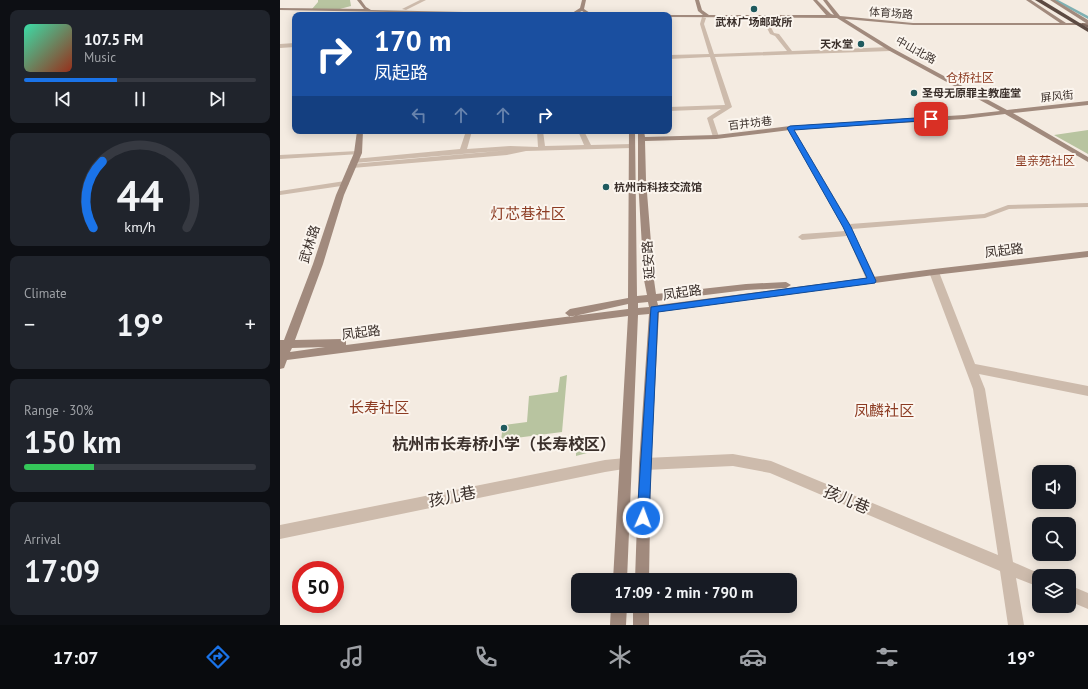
<!DOCTYPE html>
<meta charset="utf-8">
<style>
body{margin:0;font-family:"PT Sans","Noto Sans SC",sans-serif;background:#20242c;color:#f1f3f6;height:100vh;display:flex;flex-direction:column;font-size:15px;white-space:nowrap}
*{box-sizing:border-box;margin:0}
p{font-size:13px;color:#9ea1a6}
.icon{flex:none;width:22px;height:22px;fill:none;stroke:currentColor;stroke-width:2;stroke-linecap:round;stroke-linejoin:round}
.map{position:relative;flex:1;overflow:hidden}
.panel{display:flex;flex-direction:column;gap:10px;padding:10px;background:#0d0f14;width:280px}
.panel>*{flex:none}
.guide{position:absolute;left:12px;top:12px;width:380px;height:122px;border-radius:8px;box-shadow:0 2px 10px #0003;background:#1a4fa0;color:#fff;overflow:hidden}
.fabs{position:absolute;left:752px;top:465px;display:grid;gap:8px}
.fabs a{display:grid;place-items:center;width:44px;height:44px;border-radius:8px;background:#171b24;box-shadow:0 2px 10px #0003;font-size:20px}
.speed{position:absolute;left:12px;top:561px;display:flex;gap:8px;font-size:20px;font-weight:700;text-align:center}
.speed>*{display:grid;place-content:center;width:52px;height:52px;border-radius:50%;background:#171b24;box-shadow:0 2px 10px #0003;line-height:1}
.speed .limit{border:6px solid #d22;background:#fff;color:#111}
.pin{position:absolute;display:grid;place-items:center;width:34px;height:34px;color:#fff;margin:-17px;border-radius:8px;box-shadow:0 2px 6px #0006}
.me{position:absolute;width:44px;margin:-22px;rotate:2deg;stroke-linejoin:round;filter:drop-shadow(0 0 3px #0008)}
.turn{display:flex;align-items:center;gap:14px;height:84px;padding:0 16px;font-size:18px}
.turn .icon{width:52px;height:52px;stroke-width:2.5}
.turn b{display:block;font-size:28px;line-height:34px}
.lanes{display:flex;align-items:center;height:38px;padding:0 16px;background:#0003;justify-content:center;gap:20px;direction:ltr}
.lanes .off{opacity:.35}
.big{font-size:30px;font-weight:700;line-height:1.1}
.panel .tile{flex:1;display:flex;flex-direction:column;justify-content:center;gap:6px;min-width:0;padding:0 14px;border-radius:8px;background:#20242c}
.panel .dial{align-items:center;gap:0}
.dial svg{height:104px;overflow:visible;fill:none;stroke:#363941;stroke-width:7;stroke-linecap:round;text-anchor:middle}
.dial text{fill:#f1f3f6;stroke:none}
.song{display:flex;align-items:center;gap:12px}
.cover{width:48px;height:48px;border-radius:6px;background:linear-gradient(135deg,hsl(160 70% 55%),hsl(10 70% 35%))}
.played{height:4px;border-radius:2px;background:linear-gradient(90deg,#1a73e8 40%,#363941 40%)}
.keys{display:flex;justify-content:space-around;direction:ltr}
.heat{display:flex;justify-content:space-between;align-items:center;font-size:22px;direction:ltr}
.charge{height:6px;border-radius:3px;background:linear-gradient(90deg,#34c759 30%,#363941 0)}
.trip{position:absolute;left:291px;top:573px;width:226px;height:40px;border-radius:8px;background:#171b24;box-shadow:0 2px 10px #0003;font-weight:700;line-height:40px;text-align:center}
.tabs{display:flex;height:64px;justify-content:space-around;align-items:center;background:#090b0e;color:#9ea1a6}
.tabs .icon{width:28px;height:28px}
.tabs .selected{color:#1a73e8}
.tabs b{font-size:18px;color:#f1f3f6}
main{display:flex;flex:1;min-height:0}
.map>svg:first-child{display:block}
.green{fill:#b8c4a0}
.lines{fill:none;stroke-linecap:round;stroke-linejoin:round}
.canal{fill:#7fb0b2;fill-rule:evenodd}
.street{fill:#cdbbac;fill-rule:evenodd}
.secondary{fill:#a18a7d;fill-rule:evenodd}
.primary{fill:#7d675c;fill-rule:evenodd}
.highway{fill:#5c4a42;fill-rule:evenodd}
.route{fill:#1a73e8;stroke:#114b97}
.poi-dot{fill:#1f5a5e;stroke:#fbf5ee;stroke-width:1.5}
.labels{text-anchor:middle;stroke-width:4;stroke-linejoin:round;paint-order:stroke}
.far-street-label{font-size:11px;fill:#3b302b;stroke:#fbf5ee}
.far-poi-label{font-size:11px;font-weight:bold;fill:#3b302b;stroke:#fbf5ee;text-anchor:start}
.far-neighbourhood-label{font-size:12px;fill:#8c3b22;stroke:#fbf5ee}
.street-label{font-size:13px;fill:#3b302b;stroke:#fbf5ee}
.quarter-label{font-size:15px;fill:#8c3b22;stroke:#fbf5ee}
.near-poi-label{font-size:16px;font-weight:bold;fill:#3b302b;stroke:#fbf5ee}
.near-street-label{font-size:16px;fill:#3b302b;stroke:#fbf5ee}
</style>
<main>
<section class="panel">
<div class="tile">
<div class="song"><i class="cover"></i><div><b>107.5 FM</b><p>Music</p></div></div>
<div class="played"></div>
<div class="keys"><svg class="icon" aria-label="previous" viewBox="0 0 24 24"><path d="M18 5L8 12l10 7zM5 5v14"/></svg><svg class="icon" aria-label="pause" viewBox="0 0 24 24"><path d="M8 5v14M16 5v14"/></svg><svg class="icon" aria-label="next" viewBox="0 0 24 24"><path d="M6 5l10 7-10 7zM19 5v14"/></svg></div>
</div>
<div class="tile dial"><svg viewBox="0 0 100 80">
<path d="M14 69A42 42 0 1 1 86 69"/>
<path d="M14 69A42 42 0 0 1 21 18" stroke="#1a73e8"/>
<text x="50" y="56" font-size="32" font-weight="700">44</text>
<text x="50" y="72" font-size="11">km/h</text>
</svg></div>
<div class="tile"><p>Climate</p>
<div class="heat"><a>−</a><b class="big">19°</b><a>+</a></div>
</div>
<div class="tile"><p>Range · 30%</p><b class="big">150 km</b><div class="charge"></div></div>
<div class="tile"><p>Arrival</p><b class="big">17:09</b></div>
</section>
<div class="map">
<svg width="808" height="625" viewBox="0 0 808 625">
<rect width="100%" height="100%" fill="#f4ebe1"/>
<!-- green -->
<path class="green" d="M38 0H70L71 6 56 10 32 9 38 2Z
M808 130V154L774 135Z
M287 375 282 432 221 440 223 425 247 422 249 396 278 392 280 377Z
M296 436H309L307 453 296 456Z"/>
<g class="lines">
<!-- canal -->
<path class="canal" d="M773 0H778L808 16V19Z"/>
<!-- street -->
<path class="street" d="M140 0H146L126 10 122 9Z
M422 17 426 18 424 24 434 54 507 51 495 36 490 34 482 18 484 17 486 18 494 33 499 34 512 51 610 47 613 49 610 51 435 57 452 107 433 119 439 137 436 139 433 137 427 118 441 109 389 111V107L445 105 430 57 389 59V55L429 54 420 24Z
M15 43V47L0 48V44Z
M510 126 513 128 570 224 704 214 728 205 808 203V207L729 209 705 218 572 229 597 281 592 284 587 281 567 236 522 240 518 237 522 234 565 231 507 128Z
M186 131H192L187 149 230 146 258 147 257 131H263L265 146 304 145 298 131H304L311 145 352 144 355 146 352 148 246 151 227 155 72 168 68 166 72 164 231 150 74 163 70 161 74 159 180 149Z
M78 151 80 152V154L0 159V155Z
M65 181 69 183 68 185 0 195V191Z
M654 269 659 272 695 364 808 386V396L699 374 705 389 733 562 765 576H759V587L736 578 744 625H728L720 571 490 473 453 466 365 470 360 468 359 464 360 460 365 458 453 454 491 461 718 555 693 389 649 272Z
M345 458 350 460 351 464 350 468 325 472 0 539V525L325 460Z
M789 585 808 593V609L789 601Z"/>
<!-- secondary -->
<path class="secondary" d="M77 0H81L86 7 91 10 276 14 278 15 0 10V8L84 9Z
M302 0H306L304 9 313 15H308L302 11 294 15H289L300 8Z
M415 0H419L422 10 429 15H546L533 0H537L551 14 554 15 543 0H547L560 16 633 23H780L746 0H751L786 23H806L770 0H775L808 20V25H633L565 19 612 48 727 110 808 101V105L733 113 808 157V162L725 114 684 119 510 130 436 139 365 141 366 180 374 280 376 294 466 284 506 282 511 285 506 288 466 290 377 301 378 305 654 269 808 251V257L654 275 379 312 371 464 369 580H355L359 464 369 314 358 315 347 580H333L348 316 7 360 4 368 0 369V340H4L33 264 56 195 74 153 77 131H83L82 153 64 195 43 264 15 340 62 339 66 340V345L348 309V304L290 317 285 313 290 309 348 298 349 131H355L357 296 367 295 364 280 358 180V131H364L365 137 436 135 510 126 684 115 720 111 608 50 557 18 389 17V15H388H423L418 11ZM368 302 369 307 358 308V303ZM45 347 10 352 12 348Z
M331 606H347L346 625H330Z
M353 606H369V625H353Z"/>
<!-- primary -->
<path class="primary" d="M802 23 808 25V28L802 25Z"/>
<!-- highway -->
<path class="highway" d="M755 0H762L808 28V32Z"/>
</g>
<!-- route -->
<path class="route" d="M651 117 654 119 653 120 514 130 571 227 596 281 595 283 378 312 369 518 368 522 363 524 359 522 357 518 371 307 587 278 563 227 507 128 510 126Z"/>
<!-- markers -->
<g class="poi-dot">
<circle cx="474" cy="9" r="4"/>
<circle cx="581" cy="44" r="4"/>
<circle cx="634" cy="93" r="4"/>
<circle cx="326" cy="187" r="4"/>
<circle cx="224" cy="428" r="4"/>
</g>
<g class="labels">
<!-- far-street labels -->
<g class="far-street-label">
<text transform="translate(611 13) rotate(4)" y="4">体育场路</text>
<text transform="translate(636 50) rotate(29)" y="4">中山北路</text>
<text transform="translate(777 96) rotate(-6)" y="4">屏风街</text>
<text transform="translate(470 123) rotate(-7)" y="4">百井坊巷</text>
</g>
<!-- far-poi labels -->
<g class="far-poi-label">
<text x="474" y="26" text-anchor="middle">武林广场邮政所</text>
<text x="573" y="48" text-anchor="end">天水堂</text>
<text x="642" y="97">圣母无原罪主教座堂</text>
<text x="334" y="191">杭州市科技交流馆</text>
</g>
<!-- far-neighbourhood labels -->
<g class="far-neighbourhood-label">
<text x="690" y="82">仓桥社区</text>
<text x="765" y="165">皇亲苑社区</text>
</g>
<!-- street labels -->
<g class="street-label">
<text transform="translate(29 244) rotate(-72)" y="5">武林路</text>
<text transform="translate(724 250) rotate(-7)" y="5">凤起路</text>
<text transform="translate(368 260) rotate(-94)" y="5">延安路</text>
<text transform="translate(402 292) rotate(-8)" y="5">凤起路</text>
<text transform="translate(81 332) rotate(-7)" y="5">凤起路</text>
</g>
<!-- quarter labels -->
<g class="quarter-label">
<text x="248" y="219">灯芯巷社区</text>
<text x="99" y="413">长寿社区</text>
<text x="604" y="416">凤麟社区</text>
</g>
<!-- near-poi labels -->
<g class="near-poi-label">
<text x="224" y="450">杭州市长寿桥小学（长寿校区）</text>
</g>
<!-- near-street labels -->
<g class="near-street-label">
<text transform="translate(172 496) rotate(-11)" y="6">孩儿巷</text>
<text transform="translate(567 499) rotate(23)" y="6">孩儿巷</text>
</g>
</g>
</svg>
<div class="fabs">
<a><svg class="icon" aria-label="sound" viewBox="0 0 24 24"><path d="M4 9h4l5-4v14l-5-4H4zM17 9q2 3 0 6"/></svg></a>
<a><svg class="icon" aria-label="search" viewBox="0 0 24 24"><circle cx="10" cy="10" r="6"/><path d="M15 15l6 6"/></svg></a>
<a><svg class="icon" aria-label="layers" viewBox="0 0 24 24"><path d="M12 4l9 5-9 5-9-5zM3 14l9 5 9-5"/></svg></a>
</div>
<div class="speed"><div class="limit">50</div></div>
<div class="pin" style="left:651px;top:119px;background:#d93025"><svg class="icon" aria-label="arrive" viewBox="0 0 24 24"><path d="M6 21V4h12l-3 4 3 4H6"/></svg></div>
<svg class="me" style="left:363px;top:518px" viewBox="-20 -20 40 40"><circle r="17" fill="#1a73e8" stroke="#fff" stroke-width="3"/><path d="M0-11L8 9 0 5-8 9z" fill="#fff"/></svg>
<div class="trip">17:09 · 2 min · 790 m</div>
<div class="guide">
<div class="turn"><svg class="icon" aria-label="right" viewBox="0 0 24 24"><path d="M7 20v-9h11M14 6l5 5-5 5"/></svg><div><b>170 m</b>凤起路</div></div>
<div class="lanes"><svg class="icon off" aria-label="left" viewBox="0 0 24 24"><path d="M17 20v-9H6M10 6l-5 5 5 5"/></svg><svg class="icon off" aria-label="ahead" viewBox="0 0 24 24"><path d="M12 20V5M6 11l6-6 6 6"/></svg><svg class="icon off" aria-label="ahead" viewBox="0 0 24 24"><path d="M12 20V5M6 11l6-6 6 6"/></svg><svg class="icon" aria-label="right" viewBox="0 0 24 24"><path d="M7 20v-9h11M14 6l5 5-5 5"/></svg></div>
</div>
</div>
</main>
<nav class="tabs">
<b>17:07</b>
<svg class="icon selected" aria-label="directions" viewBox="0 0 24 24"><path d="M12 3l9 9-9 9-9-9zM9 14v-3h6M13 9l2 2-2 2"/></svg>
<svg class="icon" aria-label="music" viewBox="0 0 24 24"><path d="M9 18V5l10-2v13"/><circle cx="6" cy="18" r="3"/><circle cx="16" cy="16" r="3"/></svg>
<svg class="icon" aria-label="phone" viewBox="0 0 24 24"><path d="M5 4h4l2 5-3 2q2 4 5 5l2-3 5 2v4C11 20 4 13 5 4z"/></svg>
<svg class="icon" aria-label="climate" viewBox="0 0 24 24"><path d="M12 3v18M4 7l16 10M4 17L20 7"/></svg>
<svg class="icon" aria-label="car" viewBox="0 0 24 24"><path d="M5 17H2v-5l4-1 3-4h7l3 4 3 1v5h-3M9 17h6M6 11h13"/><circle cx="7" cy="17" r="2"/><circle cx="17" cy="17" r="2"/></svg>
<svg class="icon" aria-label="filters" viewBox="0 0 24 24"><path d="M4 7h16M4 17h16"/><circle cx="9" cy="7" r="2"/><circle cx="15" cy="17" r="2"/></svg>
<b>19°</b>
</nav>
